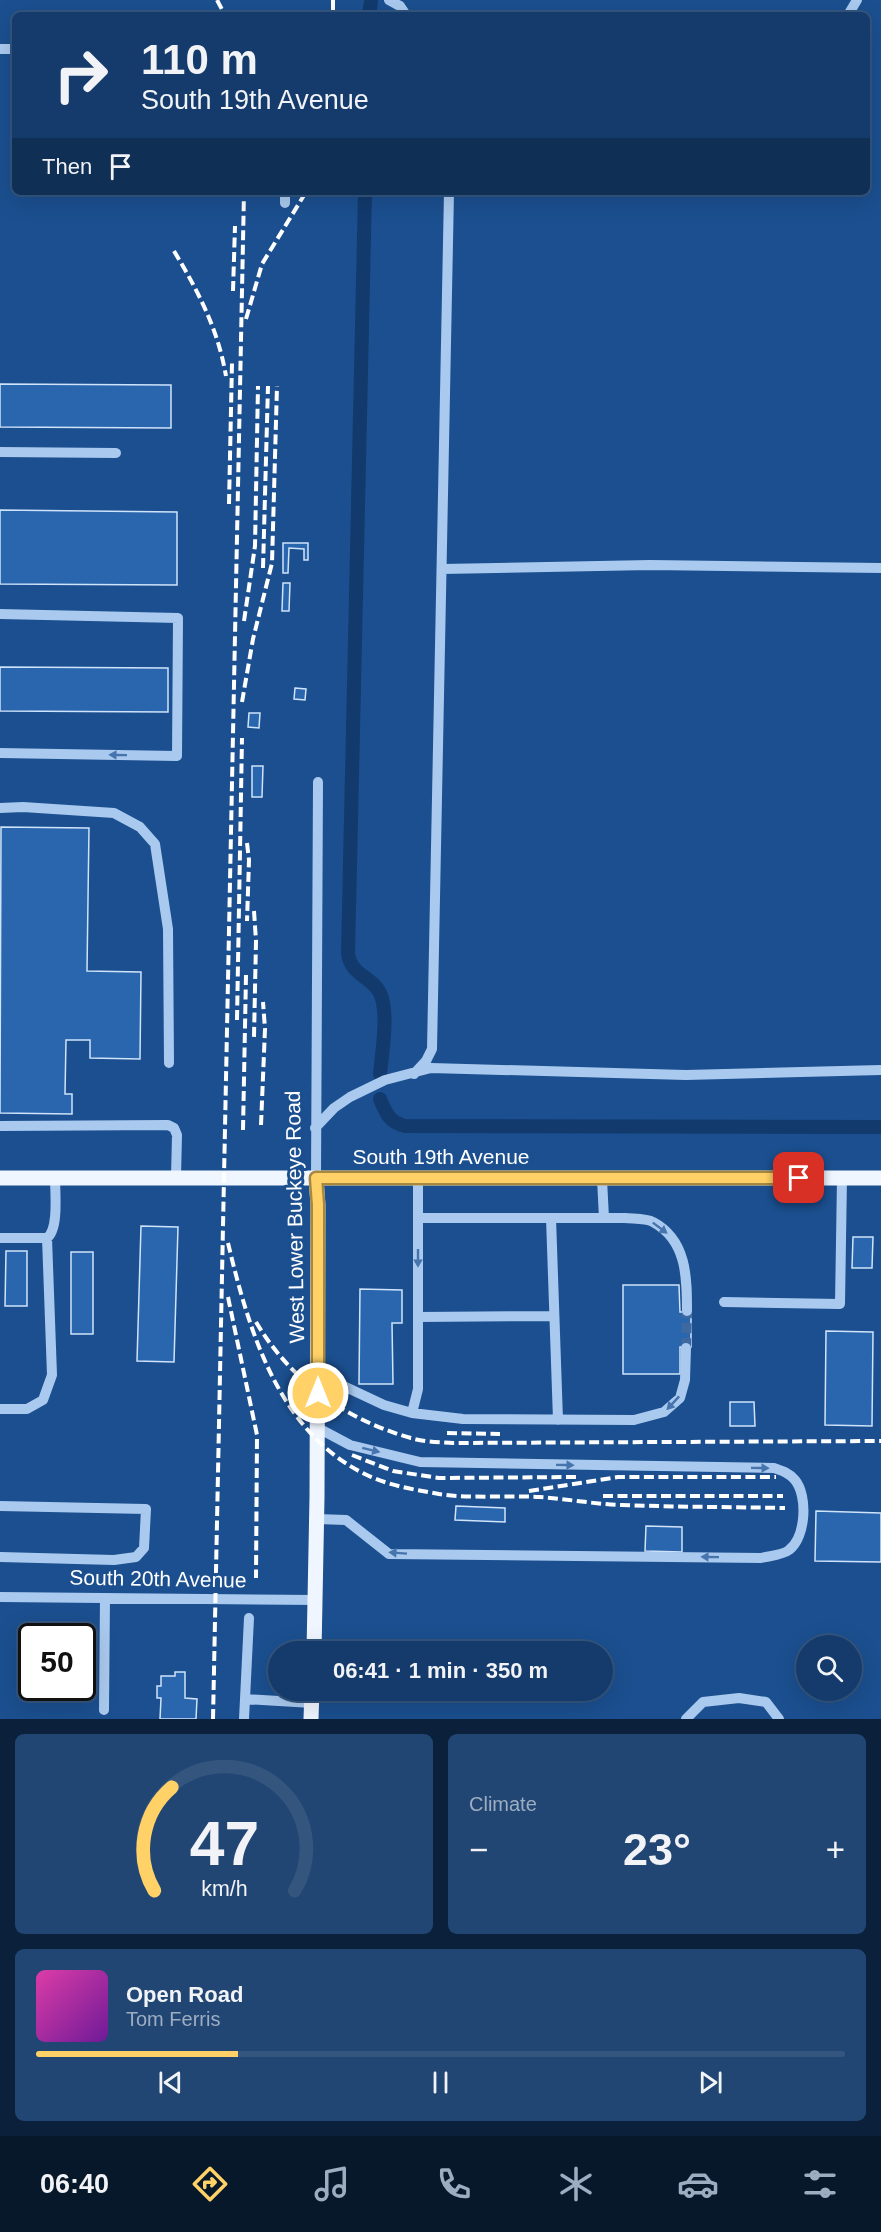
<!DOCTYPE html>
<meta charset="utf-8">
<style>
body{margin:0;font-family:Helvetica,sans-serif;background:#214673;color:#f1f3f6;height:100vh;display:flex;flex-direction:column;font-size:22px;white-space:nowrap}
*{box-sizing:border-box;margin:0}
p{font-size:20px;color:#9dadc1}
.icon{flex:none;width:33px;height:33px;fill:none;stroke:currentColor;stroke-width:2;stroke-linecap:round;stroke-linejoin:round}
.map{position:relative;height:1719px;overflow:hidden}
.sheet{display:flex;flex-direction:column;gap:15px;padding:15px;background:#0b203b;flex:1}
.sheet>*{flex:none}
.hud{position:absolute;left:12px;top:12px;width:858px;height:183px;border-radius:9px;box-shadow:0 6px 24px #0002,0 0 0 2px #33557e;background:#143b6b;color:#f1f3f6;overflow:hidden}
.buttons{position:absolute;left:796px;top:1635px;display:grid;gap:12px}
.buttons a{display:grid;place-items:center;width:66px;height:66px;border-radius:50%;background:#143b6b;box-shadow:0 6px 24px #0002,0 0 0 2px #33557e;font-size:30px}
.speed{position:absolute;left:18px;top:1623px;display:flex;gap:12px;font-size:30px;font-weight:700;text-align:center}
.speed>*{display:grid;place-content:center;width:78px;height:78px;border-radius:50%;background:#143b6b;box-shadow:0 6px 24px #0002,0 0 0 2px #33557e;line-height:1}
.speed .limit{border:3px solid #111;border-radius:9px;background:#fff;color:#111}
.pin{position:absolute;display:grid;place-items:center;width:51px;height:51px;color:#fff;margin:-26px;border-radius:12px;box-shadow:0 3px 9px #0006}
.me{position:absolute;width:66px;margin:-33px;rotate:0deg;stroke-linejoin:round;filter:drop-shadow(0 0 4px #0008)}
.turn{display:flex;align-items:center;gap:21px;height:126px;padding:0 30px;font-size:27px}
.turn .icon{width:78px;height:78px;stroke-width:2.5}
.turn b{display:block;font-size:42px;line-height:51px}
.then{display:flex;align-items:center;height:57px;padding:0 30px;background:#0003;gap:12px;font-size:22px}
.big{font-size:45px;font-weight:600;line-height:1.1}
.sheet .widget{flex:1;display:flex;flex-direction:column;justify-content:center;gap:9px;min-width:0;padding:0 21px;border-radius:9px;background:#214673}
.sheet .dial{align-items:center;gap:0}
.dial svg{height:156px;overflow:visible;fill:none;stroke:#33557e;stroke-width:7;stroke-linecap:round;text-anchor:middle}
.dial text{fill:#f1f3f6;stroke:none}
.song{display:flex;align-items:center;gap:18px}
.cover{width:72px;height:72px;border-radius:9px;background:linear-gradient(135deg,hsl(320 70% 55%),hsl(280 70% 35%))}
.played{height:6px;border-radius:3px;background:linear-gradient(90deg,#ffd166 25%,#33557e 25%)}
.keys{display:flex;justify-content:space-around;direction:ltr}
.heat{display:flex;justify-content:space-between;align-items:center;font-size:33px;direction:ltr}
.sheet .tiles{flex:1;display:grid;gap:15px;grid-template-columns:1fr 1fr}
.widget:last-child{grid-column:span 2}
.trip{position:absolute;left:268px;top:1641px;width:345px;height:60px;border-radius:30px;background:#143b6b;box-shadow:0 6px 24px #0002,0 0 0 2px #33557e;font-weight:600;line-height:60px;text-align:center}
.tab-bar{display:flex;height:96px;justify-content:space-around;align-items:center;background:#08182b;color:#9dadc1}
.tab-bar .icon{width:42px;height:42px}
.tab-bar .active{color:#ffd166}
.tab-bar b{font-size:27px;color:#f1f3f6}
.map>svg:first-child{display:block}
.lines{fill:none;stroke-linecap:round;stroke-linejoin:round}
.canal{stroke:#123a6d;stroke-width:14}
.building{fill:#2a66ad;stroke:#cfe3fa;stroke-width:1.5}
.minor-tunnel{stroke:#3d69a0;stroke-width:10;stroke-dasharray:10 5;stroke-linecap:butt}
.minor{stroke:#a9c9ee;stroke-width:10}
.major{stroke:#f0f6ff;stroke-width:15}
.rail{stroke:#fff;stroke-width:4;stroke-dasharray:10 4.5;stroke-linecap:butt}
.oneway{fill:#4674ac}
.route-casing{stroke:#a68842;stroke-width:15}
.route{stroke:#ffd166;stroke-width:10}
.labels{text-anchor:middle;stroke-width:6;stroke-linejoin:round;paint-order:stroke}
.street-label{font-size:21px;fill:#fff;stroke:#1b4f8f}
</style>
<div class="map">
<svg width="881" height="1719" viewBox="0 0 881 1719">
<rect width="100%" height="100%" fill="#1b4f8f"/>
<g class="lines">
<!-- canal -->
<path class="canal" d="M369 15 371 2
M365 192 348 954C352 977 372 976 380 993 389 1012 382 1053 380 1074
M380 1099C386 1113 389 1122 405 1126L881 1127"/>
</g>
<!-- building -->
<path class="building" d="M0 384 171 385V428L0 427Z
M0 510 177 512V585L0 584Z
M283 543H308V560H304V549L289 548 288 573H283Z
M283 583H290L289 611H282Z
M0 667 168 668V712L0 711Z
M295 688 306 689 305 700 294 699Z
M249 713H260L259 728 248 727Z
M252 766H263L262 797H252Z
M1 827 89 828 87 971 141 972 140 1059 90 1058V1040H66L65 1094H72V1114L0 1113Z
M141 1226 178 1227 174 1362 137 1361Z
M853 1237H873L872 1268H852Z
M6 1251H27V1306H5Z
M71 1252H93V1334H71Z
M623 1285H679L680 1312H691V1347H680V1374H623Z
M360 1289 402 1290V1323H392L393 1384H359Z
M826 1331 873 1332 872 1426 825 1425Z
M730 1402H754L755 1426H730Z
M456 1506 505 1508V1522L455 1520Z
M816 1511 881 1513V1562L815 1561Z
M646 1526 682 1527V1552L645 1551Z
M175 1672H185V1698L197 1699 196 1719H160L161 1698H157V1686H161V1676H175Z"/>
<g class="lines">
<!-- minor-tunnel -->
<path class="minor-tunnel" d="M686 1348 687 1311"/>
<!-- minor -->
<path class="minor" d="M389 0 400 6 406 15
M848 15 857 0
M0 49H15
M285 192V203
M0 452 116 453
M442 569 650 565 881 568
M0 614 178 618 177 756 0 753
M0 808 23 807 114 813 140 827 155 844 168 929 169 1063
M414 1074 426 1061 432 1049 449 192
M0 1126 168 1125 174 1128 177 1135 176 1177
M315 1128 334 1108 350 1097 385 1080 431 1068 686 1075 881 1070
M316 1178 318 782
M602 1179 604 1218
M418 1218H625C633 1219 646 1218 653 1222 687 1240 687 1278 687 1311
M551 1218 558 1420
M0 1238H47C59 1229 55 1193 55 1177
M724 1302 840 1304 842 1178
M418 1317 554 1316
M318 1374 384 1405 412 1413 463 1419 634 1420 664 1412 680 1398 685 1380 686 1348
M0 1409H27L43 1400 52 1375 47 1238
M412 1413 418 1389V1178
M0 1506 146 1509 144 1548 136 1557 114 1560 0 1557
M317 1519 346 1520 389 1554 761 1558C769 1556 783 1555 789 1550 806 1537 808 1496 795 1480 789 1473 783 1471 774 1468L420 1462 350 1445 318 1428
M0 1597 316 1600
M249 1618 245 1699 312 1703
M104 1710 105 1598
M244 1719 245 1699
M686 1719 703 1702 739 1698 766 1702 779 1719"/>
<!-- major -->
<path class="major" d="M0 1178H881
M314 1652 317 1497 318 1205 316 1178
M311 1719 312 1690"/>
<!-- rail -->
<path class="rail" d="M217 0 225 15
M333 0V15
M174 251C198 291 218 329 226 376
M233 291 235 226
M246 319 262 264 306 192
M229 504 232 363
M263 568 268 386
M244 621 255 546 258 386
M242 702 253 639 272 563 277 386
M247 843 249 860 247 921
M254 911 256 941 254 1037
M237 1020 242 738
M261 1125 265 1029 263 1002
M243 1130 246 975
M228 1243C249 1331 279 1435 369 1476 391 1486 416 1490 439 1494 472 1499 506 1495 540 1497 567 1499 594 1504 621 1505 676 1507 731 1507 785 1508
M228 1297 257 1435 256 1578
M256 1322C291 1381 346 1420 411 1438 424 1442 439 1442 453 1443L881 1441
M447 1433 500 1434
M352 1455 393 1471 439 1478 576 1477
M529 1491 618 1477H776
M603 1496H783
M213 1719 244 192"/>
</g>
<!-- one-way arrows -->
<defs><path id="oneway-solid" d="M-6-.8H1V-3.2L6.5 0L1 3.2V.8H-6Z" transform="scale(1.5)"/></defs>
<g class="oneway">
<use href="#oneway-solid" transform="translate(118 755) rotate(-179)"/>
<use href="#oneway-solid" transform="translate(660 1228) rotate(37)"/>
<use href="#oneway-solid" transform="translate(418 1258) rotate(90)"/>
<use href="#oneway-solid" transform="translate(673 1403) rotate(133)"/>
<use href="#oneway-solid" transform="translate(371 1450) rotate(14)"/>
<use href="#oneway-solid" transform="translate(565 1465) rotate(1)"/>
<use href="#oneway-solid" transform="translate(760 1468) rotate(1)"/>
<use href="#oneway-solid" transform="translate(398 1553) rotate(-176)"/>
<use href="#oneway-solid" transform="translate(710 1557) rotate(-179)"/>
</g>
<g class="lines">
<defs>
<path id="route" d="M318 1393V1205L316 1178H799"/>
</defs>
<!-- route casing -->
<use href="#route" class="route-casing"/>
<!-- route -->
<use href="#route" class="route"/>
</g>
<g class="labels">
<!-- street labels -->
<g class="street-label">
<text x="441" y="1164">South 19th Avenue</text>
<text transform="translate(295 1217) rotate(-91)" y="7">West Lower Buckeye Road</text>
<text transform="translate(158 1579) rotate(1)" y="7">South 20th Avenue</text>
</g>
</g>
</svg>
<div class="buttons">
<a><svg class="icon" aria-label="search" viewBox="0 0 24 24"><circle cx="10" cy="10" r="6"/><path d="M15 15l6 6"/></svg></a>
</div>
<div class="speed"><div class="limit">50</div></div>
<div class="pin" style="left:799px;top:1178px;background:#d93025"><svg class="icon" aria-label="arrive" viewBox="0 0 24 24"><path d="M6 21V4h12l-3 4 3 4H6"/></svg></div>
<svg class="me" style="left:318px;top:1393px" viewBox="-20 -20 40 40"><circle r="17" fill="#ffd166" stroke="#fff" stroke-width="3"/><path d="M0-11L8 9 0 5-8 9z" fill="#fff"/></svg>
<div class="trip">06:41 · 1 min · 350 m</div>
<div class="hud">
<div class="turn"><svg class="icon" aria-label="right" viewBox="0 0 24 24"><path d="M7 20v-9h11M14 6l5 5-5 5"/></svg><div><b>110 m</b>South 19th Avenue</div></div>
<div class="then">Then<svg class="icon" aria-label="arrive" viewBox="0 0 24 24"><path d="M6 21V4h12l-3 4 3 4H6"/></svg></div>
</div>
</div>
<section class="sheet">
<div class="tiles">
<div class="widget dial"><svg viewBox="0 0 100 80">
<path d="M14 69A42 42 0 1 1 86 69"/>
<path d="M14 69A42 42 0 0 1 23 16" stroke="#ffd166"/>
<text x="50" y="56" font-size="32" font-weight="700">47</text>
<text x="50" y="72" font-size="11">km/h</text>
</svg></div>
<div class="widget"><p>Climate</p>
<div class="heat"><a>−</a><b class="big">23°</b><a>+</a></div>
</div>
<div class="widget">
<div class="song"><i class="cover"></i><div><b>Open Road</b><p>Tom Ferris</p></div></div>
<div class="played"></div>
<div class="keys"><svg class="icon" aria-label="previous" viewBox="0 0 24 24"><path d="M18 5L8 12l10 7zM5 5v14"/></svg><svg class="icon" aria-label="pause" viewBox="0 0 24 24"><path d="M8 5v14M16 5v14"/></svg><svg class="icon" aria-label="next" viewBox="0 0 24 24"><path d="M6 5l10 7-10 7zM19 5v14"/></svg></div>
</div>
</div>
</section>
<nav class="tab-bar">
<b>06:40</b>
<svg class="icon active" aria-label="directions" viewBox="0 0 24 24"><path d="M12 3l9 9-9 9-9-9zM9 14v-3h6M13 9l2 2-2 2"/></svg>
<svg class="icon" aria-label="music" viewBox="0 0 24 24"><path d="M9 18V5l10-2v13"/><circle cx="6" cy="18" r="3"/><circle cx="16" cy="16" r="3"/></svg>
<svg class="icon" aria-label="phone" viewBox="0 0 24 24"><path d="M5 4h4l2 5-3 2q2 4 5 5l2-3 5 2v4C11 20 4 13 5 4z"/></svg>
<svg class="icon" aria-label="climate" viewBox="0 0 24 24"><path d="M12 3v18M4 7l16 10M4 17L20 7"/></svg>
<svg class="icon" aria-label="car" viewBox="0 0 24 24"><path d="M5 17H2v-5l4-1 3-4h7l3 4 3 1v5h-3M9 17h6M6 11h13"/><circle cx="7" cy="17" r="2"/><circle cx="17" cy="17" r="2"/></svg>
<svg class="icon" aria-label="filters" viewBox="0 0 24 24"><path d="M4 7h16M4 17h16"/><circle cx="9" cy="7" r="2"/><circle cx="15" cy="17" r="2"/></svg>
</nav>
